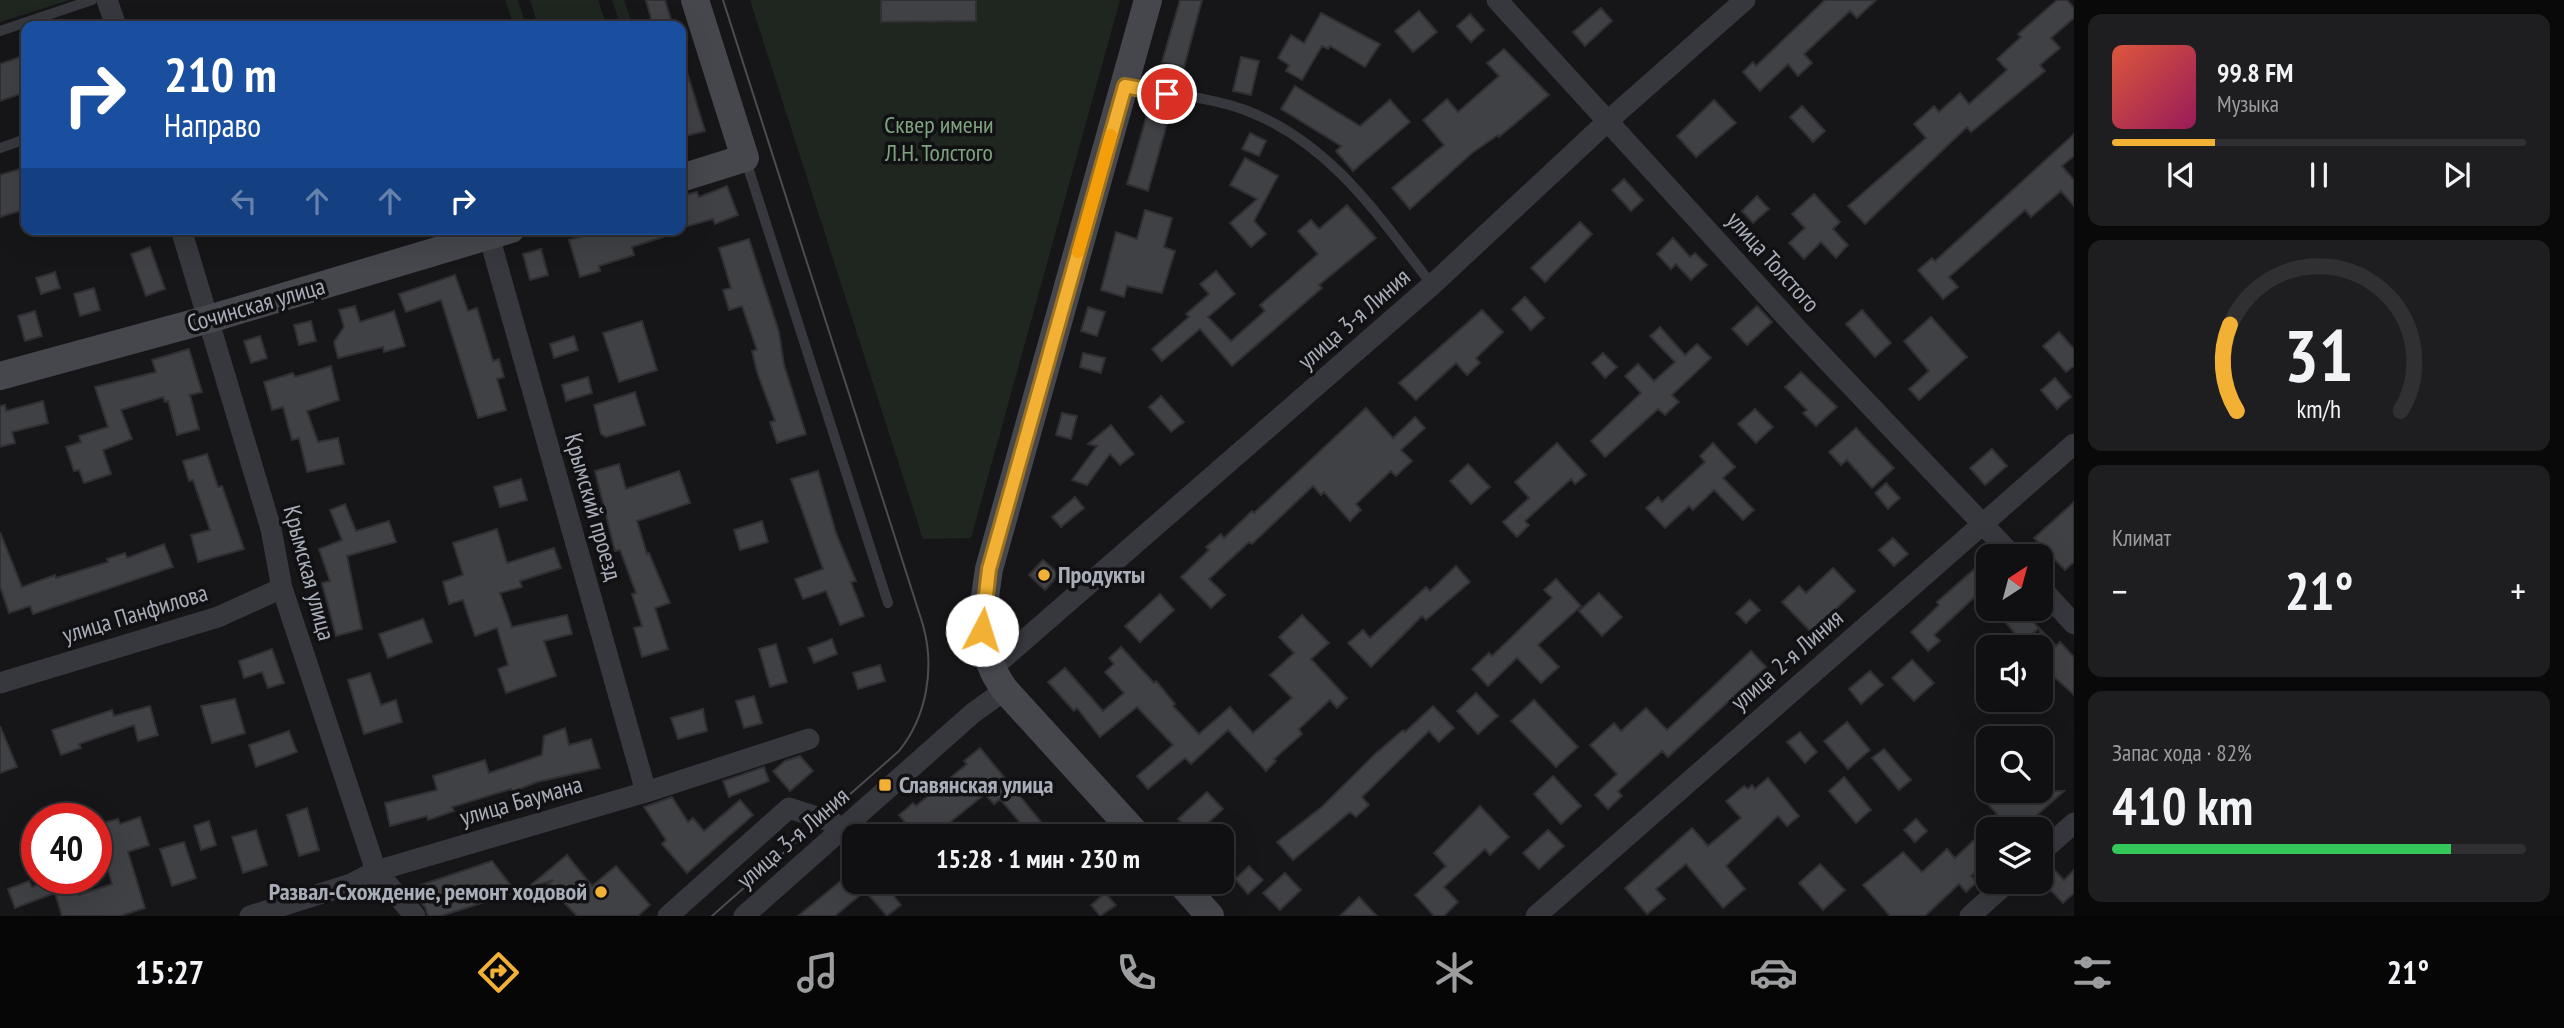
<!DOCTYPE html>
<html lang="ru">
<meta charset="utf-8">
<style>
body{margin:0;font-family:"PT Sans Narrow",sans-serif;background:#1e1e20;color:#f1f3f6;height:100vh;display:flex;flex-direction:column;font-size:26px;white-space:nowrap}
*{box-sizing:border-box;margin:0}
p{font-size:23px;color:#9c9d9f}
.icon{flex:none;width:38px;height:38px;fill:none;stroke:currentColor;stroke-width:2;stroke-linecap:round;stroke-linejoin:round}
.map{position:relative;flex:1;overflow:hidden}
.side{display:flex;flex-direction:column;gap:14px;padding:14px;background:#09090a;width:490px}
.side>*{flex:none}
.guide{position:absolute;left:21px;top:21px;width:665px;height:214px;border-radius:14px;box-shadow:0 7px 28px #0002,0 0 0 2px #303032;background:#1a4fa0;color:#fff;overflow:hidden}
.needle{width:46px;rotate:36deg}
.tools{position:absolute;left:1976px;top:544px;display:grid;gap:14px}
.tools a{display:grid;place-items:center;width:77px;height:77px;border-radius:14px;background:#101012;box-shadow:0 7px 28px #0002,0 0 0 2px #303032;font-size:35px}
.speed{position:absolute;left:21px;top:803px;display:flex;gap:14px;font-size:35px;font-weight:700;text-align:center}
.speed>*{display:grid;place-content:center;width:91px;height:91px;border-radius:50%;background:#101012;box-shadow:0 7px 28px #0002,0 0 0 2px #303032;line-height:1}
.speed .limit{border:10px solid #d22;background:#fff;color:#111}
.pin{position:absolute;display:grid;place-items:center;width:60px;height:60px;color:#fff;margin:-30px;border:4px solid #fff;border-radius:50%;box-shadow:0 2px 7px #0007}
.me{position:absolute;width:77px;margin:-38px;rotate:5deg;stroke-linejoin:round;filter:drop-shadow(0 0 5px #0008)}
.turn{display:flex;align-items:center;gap:24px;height:147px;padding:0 28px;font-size:32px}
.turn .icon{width:91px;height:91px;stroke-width:2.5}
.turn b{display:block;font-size:49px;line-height:60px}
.lanes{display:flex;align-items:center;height:66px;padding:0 28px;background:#0003;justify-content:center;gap:35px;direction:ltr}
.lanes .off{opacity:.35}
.big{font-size:52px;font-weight:700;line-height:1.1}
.side .widget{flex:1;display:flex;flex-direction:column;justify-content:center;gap:10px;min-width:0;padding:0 24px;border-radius:14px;background:#1e1e20}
.side .dial{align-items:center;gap:0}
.dial svg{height:182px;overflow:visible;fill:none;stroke:#303032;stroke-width:7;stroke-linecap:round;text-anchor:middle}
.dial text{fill:#f1f3f6;stroke:none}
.song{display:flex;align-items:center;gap:21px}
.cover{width:84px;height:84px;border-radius:10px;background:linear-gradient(135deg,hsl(10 70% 55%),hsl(330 70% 35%))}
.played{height:7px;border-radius:4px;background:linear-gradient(90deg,#f2b134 25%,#303032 25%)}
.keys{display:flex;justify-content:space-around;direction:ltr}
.heat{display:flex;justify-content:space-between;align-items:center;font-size:38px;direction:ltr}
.charge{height:10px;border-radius:5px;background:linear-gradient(90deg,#34c759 82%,#303032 0)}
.trip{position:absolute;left:842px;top:824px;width:392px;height:70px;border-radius:14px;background:#101012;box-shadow:0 7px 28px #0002,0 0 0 2px #303032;font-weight:700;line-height:70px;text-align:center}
.dock{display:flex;height:112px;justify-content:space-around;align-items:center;background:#060607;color:#9c9d9f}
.dock .icon{width:49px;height:49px}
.dock .active{color:#f2b134}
.dock b{font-size:32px;color:#f1f3f6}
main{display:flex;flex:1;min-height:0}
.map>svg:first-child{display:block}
.green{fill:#1e261f}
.building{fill:#404145;stroke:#303034;stroke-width:2}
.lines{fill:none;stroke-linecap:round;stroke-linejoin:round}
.lane{stroke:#37383d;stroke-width:10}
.street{stroke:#37383d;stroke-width:21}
.secondary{stroke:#45474d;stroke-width:28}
.tram{stroke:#4a4c52;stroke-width:2}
.route-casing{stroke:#9d7322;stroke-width:18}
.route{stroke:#f2b134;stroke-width:12}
.slow{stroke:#f59e0b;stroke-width:12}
.poi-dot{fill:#f2b134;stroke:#111113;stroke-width:2.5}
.labels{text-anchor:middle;stroke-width:7;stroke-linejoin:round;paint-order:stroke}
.park-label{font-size:24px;fill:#7fa381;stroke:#111113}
.street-label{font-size:24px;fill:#a8adb8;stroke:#111113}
.poi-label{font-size:24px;font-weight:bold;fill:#a8adb8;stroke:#111113;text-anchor:start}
</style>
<main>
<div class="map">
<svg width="2074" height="916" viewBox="0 0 2074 916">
<rect width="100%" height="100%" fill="#161618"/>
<!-- green -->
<path class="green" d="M0 0H70L0 22Z
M505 0H518L526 26H514Z
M530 0H598L607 26H538Z
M612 0H624L633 26H621Z
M750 0H1120L971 538 923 539Z"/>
<!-- building -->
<path class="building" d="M646 0H665L673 26H653Z
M881 0H976V21L881 22Z
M1180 0H1202L1184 67 1162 62Z
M1825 0H1876L1857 18 1850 11 1804 54 1812 63 1798 76 1788 64 1760 91 1743 72 1753 62 1756 66Z
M2057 0H2067L2074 8V18L2051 38 2060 48 2040 65 2045 71 1971 132 1967 127 1865 224 1848 206 1926 138 1914 124 1934 106 1939 112 1960 93 1969 104 2007 70 1997 59 2021 37 2018 34Z
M1601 8 1612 21 1585 46 1573 32Z
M1419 11 1437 32 1413 52 1395 31Z
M1321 13 1380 44 1365 67 1330 46 1328 49 1322 46 1302 80 1286 71 1289 65 1278 58 1291 35 1304 43Z
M1470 14 1484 30 1471 42 1457 26Z
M1504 49 1549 95 1499 137 1498 135 1472 153 1410 209 1392 188 1444 145 1423 120 1447 99 1458 112 1499 76 1487 63Z
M26 55V92L0 101V64Z
M1241 57 1259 61 1251 95 1233 91Z
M681 62H684L705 131 686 136 681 119Z
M1295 86 1360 126 1390 100 1410 122 1353 171 1336 151 1341 146 1281 109Z
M1714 100 1736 123 1696 157 1677 136Z
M1151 101 1172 106 1148 191 1127 184Z
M1802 106 1825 131 1813 142 1790 117Z
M1250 133 1266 141 1259 156 1242 149Z
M2074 134V156L2062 166 2074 180V206L2061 191 2031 217 2025 210 1949 277 1958 287 1943 299 1918 270 1932 258 1935 261Z
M1245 158 1278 176 1254 221 1266 234 1251 247 1230 223 1257 199 1230 185Z
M26 167V209L0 217V175Z
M1624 179 1643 200 1631 211 1612 190Z
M727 186 738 215 715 224 713 219 681 228V196L697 192 699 197Z
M1814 194 1840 222 1833 229 1848 245 1836 258 1821 242 1804 259 1789 243 1805 228 1792 214Z
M1757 196 1769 209 1753 223 1742 211Z
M1347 205 1376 238 1319 285 1322 288 1232 366 1200 329 1162 361 1152 349 1189 317 1186 314 1209 294 1200 284 1216 271 1235 294 1208 317 1231 341 1265 311 1260 305 1318 254 1298 231 1311 220 1319 229Z
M1145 210 1172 218 1164 247 1175 251 1162 293 1127 286 1124 297 1101 290 1116 232 1137 239Z
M1580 222 1592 234 1545 282 1531 268Z
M610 229H677L678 232 632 247 634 255 599 266 600 271 580 277 569 240Z
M1673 238 1690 257 1695 253 1707 265 1691 280 1676 264 1671 269 1657 254Z
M749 239 779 332 784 365 806 434 777 443 770 422 775 421 757 372 752 351 757 350 742 306 729 310 723 290 731 288 719 248Z
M150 247 165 289 146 296 131 254Z
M541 249 548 275 530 280 523 254Z
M55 272 60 288 41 294 36 278Z
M455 275 468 311 477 308 493 361 499 359 504 377 497 379 506 410 478 418 441 300 406 312 399 294Z
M94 288 100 310 80 316 74 294Z
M1525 297 1544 318 1531 330 1512 309Z
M355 306 360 322 394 311 405 346 384 352 383 347 338 358 334 342 344 327 339 310Z
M1757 306 1772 322 1747 345 1732 329Z
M1088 307 1105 312 1097 336 1081 331Z
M1482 310 1503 332 1476 358 1480 363 1467 375 1456 363 1416 400 1399 383Z
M1862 310 1891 343 1875 357 1846 324Z
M35 311 42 336 25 341 18 316Z
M1931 317 1967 357 1919 400 1909 389 1929 371 1904 341Z
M311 321 316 341 299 345 294 325Z
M642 321 657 370 619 382 603 333Z
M1660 327 1685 355 1697 344 1711 358 1672 395 1679 402 1665 415 1658 409 1605 457 1591 441 1641 393 1625 376 1638 364 1654 381 1675 362 1650 336Z
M2059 332 2074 349V366L2066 372 2043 346Z
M260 336 267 358 251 363 244 341Z
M574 336 578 350 554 358 550 344Z
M189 349 202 392 190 395 199 429 177 435 168 401 165 402 163 397 121 410 132 439 103 450 111 474 84 483 79 470 74 471 66 447 81 442 79 436 108 427 95 387 156 372 152 360Z
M1083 353 1105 358 1101 373 1080 367Z
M1603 353 1617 367 1605 378 1592 363Z
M331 366 339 400 307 411 318 442 338 438 344 464 307 472 299 438 292 440 283 407 272 410 264 382 293 373 295 377Z
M1801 372 1837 407 1816 426 1803 413 1807 410 1785 387Z
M588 377 592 393 566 401 562 385Z
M2055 378 2071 397 2057 409 2041 390Z
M635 392 645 425 606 437 601 434 594 405Z
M1161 396 1184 422 1171 432 1149 407Z
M43 401 48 423 12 432 15 443 0 447V406L5 405 6 411Z
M1366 408 1393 438 1415 417 1425 428 1401 450 1412 461 1396 476 1391 471 1356 504 1361 510 1350 521 1324 492 1321 495 1313 486 1252 544 1249 542 1209 579 1225 595 1211 608 1181 577 1209 550 1206 547 1221 534 1224 538 1252 511 1254 513Z
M1755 409 1773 427 1756 443 1738 424Z
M1062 413 1077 416 1071 439 1056 435Z
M1111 425 1134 454 1120 465 1110 454 1087 485 1072 480 1097 446 1088 444Z
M1856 428 1894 468 1872 488 1847 460 1841 465 1829 452Z
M1557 443 1586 475 1575 484 1571 479 1525 521 1529 525 1517 537 1503 522 1529 498 1515 482Z
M1713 443 1735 467 1723 478 1754 510 1743 520 1714 490 1693 510 1689 506 1665 528 1646 508 1658 497 1662 502 1705 462 1700 456Z
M1992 449 2007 466 1985 485 1970 468Z
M207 454 218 487 222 486 244 549 198 562 191 535 210 530 193 480 189 481 183 461Z
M619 464 626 489 679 471 690 503 637 521 647 554 649 553 670 603 655 608 668 649 642 657 634 628 642 626 632 594 636 593 620 550 615 551 595 471Z
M1468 464 1490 487 1471 504 1450 481Z
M818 471 836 533 856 581 851 582 864 616 840 625 826 591 803 599 795 579 823 569 791 479Z
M521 479 527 500 500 507 494 487Z
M1886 483 1900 498 1888 509 1875 493Z
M1075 497 1084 508 1061 527 1052 517Z
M2074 502V562L2065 570 2034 538Z
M345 504 356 531 389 521 396 542 347 556 362 629 336 636 322 583 330 581 319 549 342 540 330 510Z
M762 521 768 542 740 550 734 530Z
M497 529 507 563 554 548 561 568 520 581 522 587 500 593 512 627 567 615 572 634 544 641 556 676 506 693 498 669 508 665 497 628 475 636 463 600 449 604 443 582 463 575 453 543Z
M0 532 22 587 55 575 56 578 108 562 107 559 125 553 127 558 164 544 173 567 33 614 30 606 9 613 0 586Z
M1893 538 1908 554 1894 566 1879 550Z
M1988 557V603L1979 593 1934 635 1940 641 1928 651 1911 632 1939 605 1937 602Z
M1043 560 1059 574 1045 590 1029 575Z
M1456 566 1470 582 1426 620 1422 616 1371 667 1348 643 1363 630 1370 638 1426 587 1430 591Z
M1833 568 1855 591 1811 632 1782 602 1799 586 1806 593Z
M1556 579 1581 606 1538 645 1559 667 1541 683 1517 658 1488 686 1472 669 1489 653 1492 656 1552 598 1544 590Z
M1599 593 1622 617 1602 636 1579 611Z
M1160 594 1174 610 1140 642 1125 626Z
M1750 600 1760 610 1746 623 1736 613Z
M1994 609H2021L2039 628 2023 643Z
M1302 615 1329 643 1311 659 1347 698 1337 708 1330 700 1299 729 1302 734 1274 759 1276 761 1266 771 1228 730 1191 764 1185 758 1148 789 1137 776 1173 745 1137 707 1100 737 1077 708 1074 711 1048 682 1065 668 1103 711 1124 693 1105 672 1114 664 1109 658 1121 647 1154 683 1156 681 1175 704 1173 706 1199 734 1230 707 1253 733 1292 698 1270 675 1294 653 1279 637Z
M423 619 432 642 388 658 379 634Z
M2040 629 2056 646 2060 642 2074 657V695L2040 664Z
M832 639 837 654 814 663 808 648Z
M776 644 787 682 770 687 759 649Z
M272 649 284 683 268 688 262 672 244 678 239 661Z
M1751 651 1766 667 1668 757 1662 751 1618 791 1622 796 1608 809 1595 795 1617 774 1590 745 1614 723 1621 731 1646 708 1667 730Z
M1912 660 1934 683 1914 701 1892 678Z
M880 665 885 681 858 689 853 673Z
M1870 671 1883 685 1861 704 1849 689Z
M370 673 381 705 396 700 402 722 364 734 348 680Z
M1476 693 1498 716 1478 734 1457 711Z
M754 696 762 723 744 728 736 701Z
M235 699 245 733 212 743 201 706Z
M1534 700 1578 747 1556 767 1511 721Z
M150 706 158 735 138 741 134 725 79 744 81 748 61 755 52 730 112 710 114 716Z
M1433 706 1454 728 1439 742 1429 731 1362 797 1369 805 1356 817 1350 812 1293 860 1277 842 1323 806 1375 754 1403 730 1405 732Z
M703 709 707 731 678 739 671 718Z
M1847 722 1870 750 1848 769 1824 741Z
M0 726 17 767 0 773Z
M565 728 569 745 591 739 600 768 537 782 512 792 511 789 452 807 454 811 428 820 427 816 390 826 385 803 437 790 433 776 485 760 489 773 542 755 544 736Z
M289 731 297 752 256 767 249 745Z
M1800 732 1817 752 1805 763 1787 742Z
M980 748 1047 829 1038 836H1008L1022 825 1000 799 994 804 985 794 933 836H917L899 815 913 803 916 806 967 764 964 761Z
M1884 749 1911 780 1899 790 1872 758Z
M800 756 813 771 790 791 773 771 785 761Z
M764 767 769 781 729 797 723 781Z
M1553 776 1581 806 1561 824 1534 794Z
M1844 777 1871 810 1856 823 1829 791Z
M1768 778 1799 816 1787 826 1778 816 1726 866 1745 889 1723 908 1686 864 1656 889 1665 899 1647 914 1625 888 1692 828 1708 846 1741 818 1726 801 1744 786 1748 789 1752 785 1755 789Z
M1976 791H2064L2020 830H1998L1990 821 1997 814Z
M1207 792 1223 809 1194 836 1178 819Z
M672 797 688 822 693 818 704 831 740 800 753 815 687 873 662 844 666 840 644 807Z
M1480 806 1509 837 1490 855 1485 849 1444 887 1458 902 1444 916H1434L1415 895 1446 866 1434 853Z
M307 808 319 850 299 856 287 815Z
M140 817 149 845 128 852 145 908 120 916H62L55 893 15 908 8 889 29 881 32 887 61 878H74L79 895 112 884 96 825 118 819 120 824Z
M1916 819 1927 831 1915 842 1904 830Z
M209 821 216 845 201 850 194 826Z
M1988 827V860L1971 876 1977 882 1966 892 1959 884 1925 916H1890L1863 885 1903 852 1922 872 1947 849 1955 858Z
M256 830 267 865 243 873 232 837Z
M1548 830 1564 846 1539 869 1523 853Z
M184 842 196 878 172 886 160 849Z
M567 855 592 886 616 866 650 905 638 916H577L547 885 553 880 526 889Z
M492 861 516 892 441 916H428L425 907 409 889Z
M1820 864 1845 890 1823 910 1799 883Z
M2050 865 2064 880 2074 870V893L2063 903 2040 879V874Z
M1249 866 1263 880 1248 894 1235 879Z
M854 870V882H912L894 896 901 905 887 916 865 891 835 916H798Z
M1285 873 1301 890 1280 910 1263 893Z
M1105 893 1116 905 1100 916 1091 905Z
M1359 897 1377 916H1340Z"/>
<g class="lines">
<!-- lane -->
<path class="lane" d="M0 31 92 0
M1124 86C1160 93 1211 97 1245 110 1330 142 1379 216 1432 285
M0 148 26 139
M745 158 888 603"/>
<!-- street -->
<path class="street" d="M107 0 116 26
M1497 0 1800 332 2013 556
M181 229 271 529 282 588 376 871 415 916
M489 236 646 792
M2040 587 2074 624
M990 670 1432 285 1609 120 1745 0
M0 683 218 617 282 588
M2040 853 2074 823
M250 916 351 884 376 871 646 792 809 739
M668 916 789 808 832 822 843 830
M744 916 973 713 1005 690
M1536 916 2074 444
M1970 916 2008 882"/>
<!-- secondary -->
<path class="secondary" d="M681 178 745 158 695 0
M0 376 209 319 511 229
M1138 836 1005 690C976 650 982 616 989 569L1148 0
M1180 882 1210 916"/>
<!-- tram -->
<path class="tram" d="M712 916 899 751C927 716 935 668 923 625L723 0"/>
</g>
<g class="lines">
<defs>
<path id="route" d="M982 630 989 569 1125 86 1167 94"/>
</defs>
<!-- route casing -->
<use href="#route" class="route-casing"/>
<!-- route -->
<use href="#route" class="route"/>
<!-- slow -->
<path class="slow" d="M1078 252 1111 135"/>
</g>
<!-- markers -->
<g class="poi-dot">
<circle cx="1044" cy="575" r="7"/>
<rect x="878" y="778" width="14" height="14" rx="3.5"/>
<circle cx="601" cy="892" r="7"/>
</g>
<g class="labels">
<!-- park labels -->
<g class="park-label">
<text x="939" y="133">Сквер имени<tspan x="939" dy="28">Л.Н. Толстого</tspan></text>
</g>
<!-- street labels -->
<g class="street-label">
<text transform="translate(1773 262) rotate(48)" y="8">улица Толстого</text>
<text transform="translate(256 305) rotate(-16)" y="8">Сочинская улица</text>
<text transform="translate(1354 319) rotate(-41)" y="8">улица 3-я Линия</text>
<text transform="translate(593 507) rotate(74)" y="8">Крымский проезд</text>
<text transform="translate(309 573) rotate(75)" y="8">Крымская улица</text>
<text transform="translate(135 614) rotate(-17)" y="8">улица Панфилова</text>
<text transform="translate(1787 660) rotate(-41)" y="8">улица 2-я Линия</text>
<text transform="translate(521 801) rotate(-16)" y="8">улица Баумана</text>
<text transform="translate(793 838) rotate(-41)" y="8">улица 3-я Линия</text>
</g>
<!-- poi labels -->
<g class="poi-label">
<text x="1058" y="583">Продукты</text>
<text x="899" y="793">Славянская улица</text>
<text x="587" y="900" text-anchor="end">Развал-Схождение, ремонт ходовой</text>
</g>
</g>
</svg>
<div class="tools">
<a><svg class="needle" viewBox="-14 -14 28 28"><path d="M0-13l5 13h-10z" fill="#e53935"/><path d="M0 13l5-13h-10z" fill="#9c9d9f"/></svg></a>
<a><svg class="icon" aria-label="sound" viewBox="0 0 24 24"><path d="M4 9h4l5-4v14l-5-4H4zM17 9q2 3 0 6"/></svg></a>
<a><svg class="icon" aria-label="search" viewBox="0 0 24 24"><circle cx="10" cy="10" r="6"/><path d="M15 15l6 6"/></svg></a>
<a><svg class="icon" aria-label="layers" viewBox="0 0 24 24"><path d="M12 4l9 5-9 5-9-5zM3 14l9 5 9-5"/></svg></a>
</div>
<div class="speed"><div class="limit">40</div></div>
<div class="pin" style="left:1167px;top:94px;background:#d93025"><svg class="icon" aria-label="arrive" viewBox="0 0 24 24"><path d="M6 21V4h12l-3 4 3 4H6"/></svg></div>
<svg class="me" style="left:982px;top:630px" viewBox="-20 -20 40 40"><circle r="19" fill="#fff"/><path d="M0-13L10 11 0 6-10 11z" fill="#f2b134"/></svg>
<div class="trip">15:28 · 1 мин · 230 m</div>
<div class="guide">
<div class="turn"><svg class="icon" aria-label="right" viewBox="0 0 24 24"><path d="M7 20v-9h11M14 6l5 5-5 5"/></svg><div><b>210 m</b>Направо</div></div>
<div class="lanes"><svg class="icon off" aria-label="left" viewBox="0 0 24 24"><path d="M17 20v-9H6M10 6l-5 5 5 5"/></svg><svg class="icon off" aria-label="ahead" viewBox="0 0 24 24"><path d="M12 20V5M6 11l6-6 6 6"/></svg><svg class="icon off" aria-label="ahead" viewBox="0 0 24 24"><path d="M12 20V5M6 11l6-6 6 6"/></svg><svg class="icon" aria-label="right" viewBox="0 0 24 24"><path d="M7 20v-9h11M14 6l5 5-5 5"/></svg></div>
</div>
</div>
<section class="side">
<div class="widget">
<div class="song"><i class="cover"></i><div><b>99.8 FM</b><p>Музыка</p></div></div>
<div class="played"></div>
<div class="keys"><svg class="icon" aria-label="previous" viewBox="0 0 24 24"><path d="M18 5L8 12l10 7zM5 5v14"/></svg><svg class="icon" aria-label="pause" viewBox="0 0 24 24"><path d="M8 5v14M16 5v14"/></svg><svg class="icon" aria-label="next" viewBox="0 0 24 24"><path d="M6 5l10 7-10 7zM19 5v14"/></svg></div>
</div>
<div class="widget dial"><svg viewBox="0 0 100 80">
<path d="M14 69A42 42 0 1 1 86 69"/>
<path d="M14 69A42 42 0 0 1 11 31" stroke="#f2b134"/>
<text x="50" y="56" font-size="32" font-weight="700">31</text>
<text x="50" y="72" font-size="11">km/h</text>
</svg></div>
<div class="widget"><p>Климат</p>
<div class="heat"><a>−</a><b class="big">21°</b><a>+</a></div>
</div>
<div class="widget"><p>Запас хода · 82%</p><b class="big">410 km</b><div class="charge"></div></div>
</section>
</main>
<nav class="dock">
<b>15:27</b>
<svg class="icon active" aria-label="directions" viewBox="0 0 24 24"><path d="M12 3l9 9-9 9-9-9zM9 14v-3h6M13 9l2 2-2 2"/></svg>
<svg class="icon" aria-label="music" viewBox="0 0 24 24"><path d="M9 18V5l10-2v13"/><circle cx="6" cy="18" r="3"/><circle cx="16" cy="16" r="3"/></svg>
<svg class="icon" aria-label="phone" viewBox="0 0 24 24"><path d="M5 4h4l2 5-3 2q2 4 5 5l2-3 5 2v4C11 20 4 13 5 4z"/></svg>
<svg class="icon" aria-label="climate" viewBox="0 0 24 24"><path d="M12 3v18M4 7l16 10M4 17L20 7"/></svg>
<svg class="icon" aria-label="car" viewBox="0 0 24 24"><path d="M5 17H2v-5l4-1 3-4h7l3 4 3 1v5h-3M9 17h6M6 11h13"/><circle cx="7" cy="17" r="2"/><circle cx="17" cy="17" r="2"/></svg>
<svg class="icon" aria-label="filters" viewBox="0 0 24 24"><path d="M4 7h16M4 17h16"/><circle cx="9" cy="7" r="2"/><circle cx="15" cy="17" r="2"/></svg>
<b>21°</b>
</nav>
